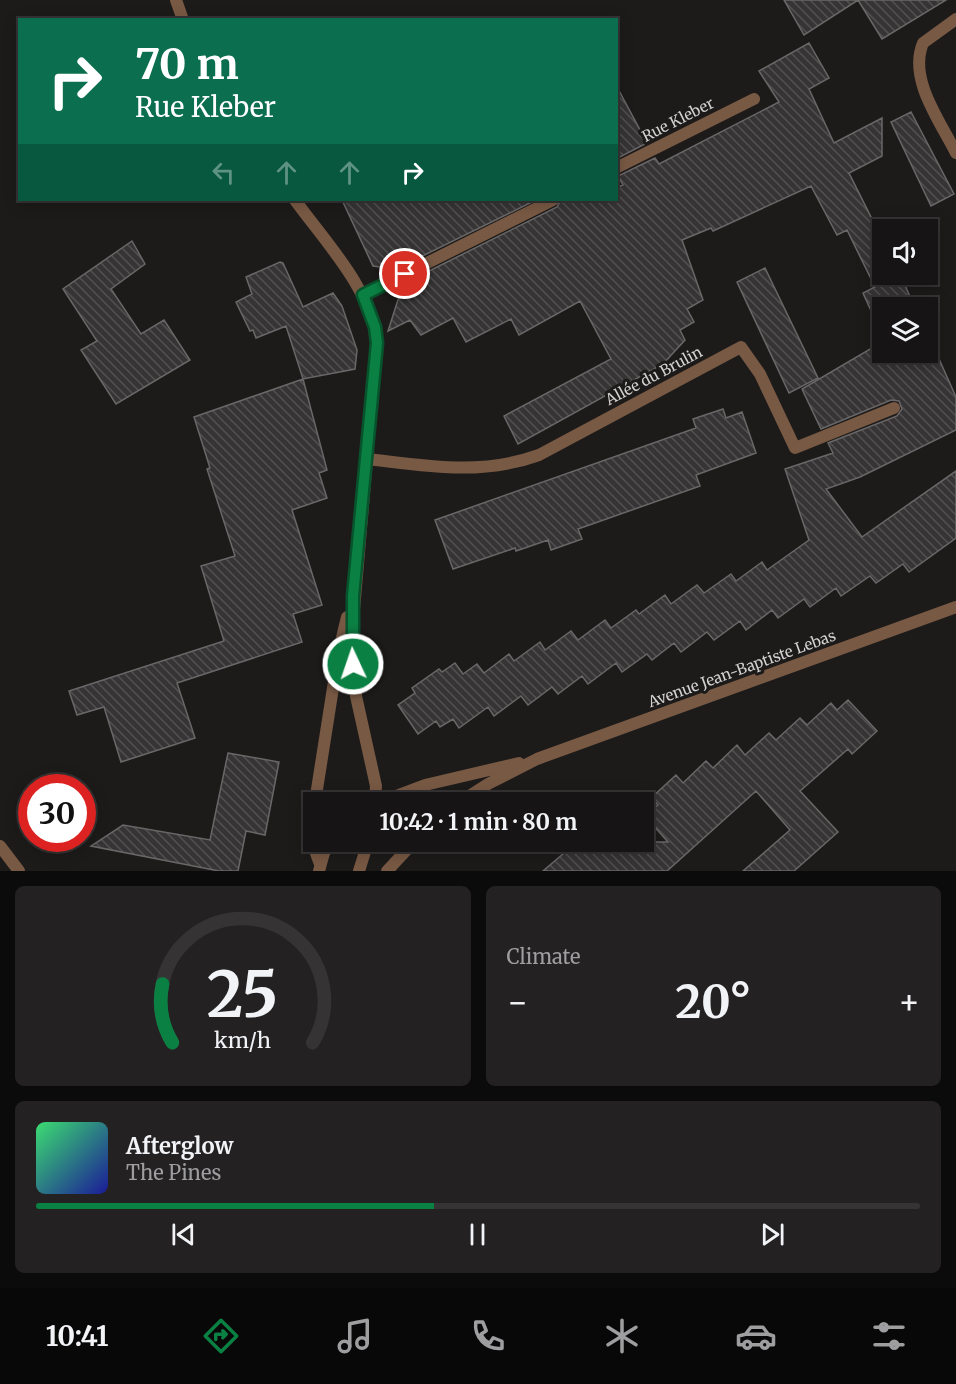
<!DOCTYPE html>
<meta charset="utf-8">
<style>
body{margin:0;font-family:Merriweather,serif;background:#232122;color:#f1f3f6;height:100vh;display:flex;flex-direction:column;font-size:22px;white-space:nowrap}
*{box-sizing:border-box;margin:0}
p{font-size:20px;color:#9e9ea0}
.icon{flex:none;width:33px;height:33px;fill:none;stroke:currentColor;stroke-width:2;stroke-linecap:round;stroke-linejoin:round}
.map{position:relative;height:871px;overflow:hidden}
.details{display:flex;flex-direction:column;gap:15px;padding:15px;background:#0c0b0b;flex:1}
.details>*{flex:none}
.hud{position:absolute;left:18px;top:18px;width:600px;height:183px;border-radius:0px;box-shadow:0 3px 15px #0003,0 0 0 2px #353334;background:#0b6e4f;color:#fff;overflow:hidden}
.buttons{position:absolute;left:872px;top:219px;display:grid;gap:12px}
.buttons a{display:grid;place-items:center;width:66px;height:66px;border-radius:0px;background:#161414;box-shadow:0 3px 15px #0003,0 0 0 2px #353334;font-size:30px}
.speed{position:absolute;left:18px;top:774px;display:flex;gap:12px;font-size:30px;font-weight:700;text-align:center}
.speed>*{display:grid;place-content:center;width:78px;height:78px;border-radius:50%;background:#161414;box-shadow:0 3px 15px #0003,0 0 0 2px #353334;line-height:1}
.speed .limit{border:9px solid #d22;background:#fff;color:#111}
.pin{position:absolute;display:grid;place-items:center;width:51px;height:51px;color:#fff;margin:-26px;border:3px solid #fff;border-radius:50%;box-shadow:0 2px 6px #0007}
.me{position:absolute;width:66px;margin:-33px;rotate:357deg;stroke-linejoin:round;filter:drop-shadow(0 0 4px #0008)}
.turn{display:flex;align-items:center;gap:21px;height:126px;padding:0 18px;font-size:27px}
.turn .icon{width:78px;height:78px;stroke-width:2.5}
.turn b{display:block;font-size:42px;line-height:51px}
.lanes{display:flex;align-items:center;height:57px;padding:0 18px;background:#0003;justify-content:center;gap:30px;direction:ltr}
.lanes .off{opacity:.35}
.big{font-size:45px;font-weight:700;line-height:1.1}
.details .tile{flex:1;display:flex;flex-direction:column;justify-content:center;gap:9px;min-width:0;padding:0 21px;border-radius:9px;background:#232122}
.details .dial{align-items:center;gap:0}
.dial svg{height:156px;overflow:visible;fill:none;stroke:#353334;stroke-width:7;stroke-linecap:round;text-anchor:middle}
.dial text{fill:#f1f3f6;stroke:none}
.song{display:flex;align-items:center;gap:18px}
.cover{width:72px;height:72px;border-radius:9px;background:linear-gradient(135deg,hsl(140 70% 55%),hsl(240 70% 35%))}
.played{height:6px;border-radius:3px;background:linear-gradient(90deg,#0b8043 45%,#353334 45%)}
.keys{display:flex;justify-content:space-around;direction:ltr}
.heat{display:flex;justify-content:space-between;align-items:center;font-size:33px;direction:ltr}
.details .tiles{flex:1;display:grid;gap:15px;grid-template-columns:1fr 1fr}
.tile:last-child{grid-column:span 2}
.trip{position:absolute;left:303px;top:792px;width:351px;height:60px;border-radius:0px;background:#161414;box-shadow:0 3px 15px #0003,0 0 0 2px #353334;font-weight:700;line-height:60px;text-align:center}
.dock{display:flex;height:96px;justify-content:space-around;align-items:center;background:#090808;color:#9e9ea0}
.dock .icon{width:42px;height:42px}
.dock .active{color:#0b8043}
.dock b{font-size:27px;color:#f1f3f6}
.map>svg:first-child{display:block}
.building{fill:url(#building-back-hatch);stroke:#6a6768;stroke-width:1.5}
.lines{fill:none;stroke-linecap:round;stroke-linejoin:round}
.minor{stroke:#785944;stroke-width:12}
.tertiary{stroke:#785944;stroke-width:12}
.route-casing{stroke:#07532c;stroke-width:15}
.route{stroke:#0b8043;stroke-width:10}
.labels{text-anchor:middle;stroke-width:6;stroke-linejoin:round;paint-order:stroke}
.street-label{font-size:15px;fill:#d3d1d1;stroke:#1d1b1a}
</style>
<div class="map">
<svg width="956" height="871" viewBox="0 0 956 871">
<defs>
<pattern id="building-back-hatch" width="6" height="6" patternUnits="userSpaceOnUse" patternTransform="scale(1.5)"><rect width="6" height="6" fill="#363435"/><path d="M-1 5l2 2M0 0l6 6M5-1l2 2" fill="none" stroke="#525051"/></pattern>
</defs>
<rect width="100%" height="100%" fill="#1d1b1a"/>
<!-- building -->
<path class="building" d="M784 0H946L882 39 858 0 804 35Z
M809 43 829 78 809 89 834 143 882 118V156L849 173 882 239V274H900L915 308H882V326L877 324 863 293 875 287 847 230 837 235 811 186 713 231 711 228 682 240 703 300 687 309 694 322 680 330 685 340 663 364 518 444 504 416 611 359 580 301 519 335 511 319 466 342 453 318 421 335 410 320 388 331 403 284 557 207 561 200H616V188L623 185 618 176 655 158 659 164 779 102 759 71Z
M616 85 647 143 616 159Z
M911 112 954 194 931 206 891 122Z
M342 200H536L396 269 373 266Z
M132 241 145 264 111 289 141 334 164 320 190 360 116 404 81 350 97 341 63 289Z
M280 262 283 263 303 307 333 293 342 306 357 350 355 369 303 379 286 326 256 338 253 330 250 331 236 302 252 294 246 277Z
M765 268 818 378 789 393 737 282Z
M927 332 956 397V430L860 477 826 489 862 537 956 471V538L909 572 903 564 876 583 870 576 841 596 836 588 810 607 804 599 778 618 772 610 746 630 740 621 714 640 707 632 681 652 674 643 652 660 647 654 622 672 616 663 588 684 582 676 558 694 552 687 528 705 521 696 494 716 488 707 459 728 453 719 440 727 436 721 418 734 398 705 415 693 412 688 439 669 442 672 455 663 463 674 477 664 484 673 509 654 514 661 540 642 545 650 571 631 578 640 605 620 611 628 636 610 639 614 665 595 671 604 697 585 704 593 731 574 736 581 762 562 767 570 809 540 785 469 833 453 828 443 897 416 902 409 899 401 891 400 821 429 802 389 882 342V352H927Z
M303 379 327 470 319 473 327 498 292 510 322 605 293 614 302 642 177 683 195 738 121 762 104 707 77 715 69 691 224 641 201 566 235 556 207 469 210 468 194 417Z
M723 409 726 418 742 412 756 453 696 475 700 486 578 529 582 539 551 550 548 540 516 551 515 548 453 569 435 520 696 428 693 419Z
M848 700 877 731 852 754 848 749 800 791 838 832 794 871H743L790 830 756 791 667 871H543L577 842H668L645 816 658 805 651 798 676 775 683 783 706 761 713 768 737 745 745 755 769 733 776 740 800 718 807 725 831 703 837 710Z
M228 753 279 762 265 835 246 831 238 871H219L91 846 123 825 210 840Z"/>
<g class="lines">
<!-- minor -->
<path class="minor" d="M176 0 183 20
M616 168 754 99
M295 200C326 243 371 288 377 343L352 633 356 696 376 786 375 802
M363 295 553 200
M368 459C427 466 481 476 539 455L741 347 760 374 795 448 894 408
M315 802 339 650 347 617
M314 809C310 831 312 845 320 864
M0 846 19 871
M359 871 368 842"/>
<!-- tertiary -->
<path class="tertiary" d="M956 19 923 43C908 79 940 121 956 153
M380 802 425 785 519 763
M460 802 488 784 537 759 956 607
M319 871 324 853 331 842
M387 871 414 842"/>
</g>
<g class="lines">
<defs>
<path id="route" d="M353 664V596L377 343 375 327 363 295 405 274"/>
</defs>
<!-- route casing -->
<use href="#route" class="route-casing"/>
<!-- route -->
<use href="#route" class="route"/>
</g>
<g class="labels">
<!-- street labels -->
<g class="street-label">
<text transform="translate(678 120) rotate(-27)" y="5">Rue Kleber</text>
<text transform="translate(654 376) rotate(-28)" y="5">Allée du Brulin</text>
<text transform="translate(742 669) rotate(-20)" y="5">Avenue Jean-Baptiste Lebas</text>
</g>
</g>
</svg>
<div class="buttons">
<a><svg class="icon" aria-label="sound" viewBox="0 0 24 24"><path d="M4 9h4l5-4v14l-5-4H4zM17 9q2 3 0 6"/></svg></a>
<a><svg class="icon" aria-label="layers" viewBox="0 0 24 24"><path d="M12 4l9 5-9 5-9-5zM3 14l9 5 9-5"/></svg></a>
</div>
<div class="speed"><div class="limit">30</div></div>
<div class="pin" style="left:405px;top:274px;background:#d93025"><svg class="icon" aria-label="arrive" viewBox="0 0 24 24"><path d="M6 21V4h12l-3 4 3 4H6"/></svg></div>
<svg class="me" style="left:353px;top:664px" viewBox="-20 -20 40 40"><circle r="17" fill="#0b8043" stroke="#fff" stroke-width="3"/><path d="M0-11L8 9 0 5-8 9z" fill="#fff"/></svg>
<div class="trip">10:42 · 1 min · 80 m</div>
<div class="hud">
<div class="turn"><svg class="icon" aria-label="right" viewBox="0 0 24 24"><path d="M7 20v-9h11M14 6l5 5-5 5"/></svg><div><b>70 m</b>Rue Kleber</div></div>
<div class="lanes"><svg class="icon off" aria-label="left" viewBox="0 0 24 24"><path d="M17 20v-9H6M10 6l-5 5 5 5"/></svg><svg class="icon off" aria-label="ahead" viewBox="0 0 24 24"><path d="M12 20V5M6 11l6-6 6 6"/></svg><svg class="icon off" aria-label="ahead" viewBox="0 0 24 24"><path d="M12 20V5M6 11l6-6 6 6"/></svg><svg class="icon" aria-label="right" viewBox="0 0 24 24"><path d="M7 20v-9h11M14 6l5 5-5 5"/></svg></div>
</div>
</div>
<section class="details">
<div class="tiles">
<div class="tile dial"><svg viewBox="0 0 100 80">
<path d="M14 69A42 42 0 1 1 86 69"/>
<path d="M14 69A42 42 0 0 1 9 39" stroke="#0b8043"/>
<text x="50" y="56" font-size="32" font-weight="700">25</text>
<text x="50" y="72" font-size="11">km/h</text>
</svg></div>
<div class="tile"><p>Climate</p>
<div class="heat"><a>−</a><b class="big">20°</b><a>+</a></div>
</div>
<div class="tile">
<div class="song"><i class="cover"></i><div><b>Afterglow</b><p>The Pines</p></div></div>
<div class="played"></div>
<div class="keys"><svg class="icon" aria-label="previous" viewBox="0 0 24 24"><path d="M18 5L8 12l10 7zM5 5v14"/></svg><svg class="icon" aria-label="pause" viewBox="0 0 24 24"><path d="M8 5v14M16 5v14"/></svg><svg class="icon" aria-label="next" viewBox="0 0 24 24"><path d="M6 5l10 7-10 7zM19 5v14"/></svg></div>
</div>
</div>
</section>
<nav class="dock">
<b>10:41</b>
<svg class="icon active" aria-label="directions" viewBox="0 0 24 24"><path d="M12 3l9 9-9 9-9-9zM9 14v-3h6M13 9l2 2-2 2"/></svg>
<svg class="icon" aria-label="music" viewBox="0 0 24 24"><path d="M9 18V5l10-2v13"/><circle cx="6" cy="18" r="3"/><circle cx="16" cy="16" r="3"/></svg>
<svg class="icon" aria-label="phone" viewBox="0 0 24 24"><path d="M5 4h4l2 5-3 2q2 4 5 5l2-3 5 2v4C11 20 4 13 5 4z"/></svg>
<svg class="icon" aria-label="climate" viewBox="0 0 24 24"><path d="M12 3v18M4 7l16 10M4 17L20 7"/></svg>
<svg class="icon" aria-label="car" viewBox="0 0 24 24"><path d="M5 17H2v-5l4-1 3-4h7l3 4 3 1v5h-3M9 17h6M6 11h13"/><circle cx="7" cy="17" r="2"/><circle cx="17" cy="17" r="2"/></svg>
<svg class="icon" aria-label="filters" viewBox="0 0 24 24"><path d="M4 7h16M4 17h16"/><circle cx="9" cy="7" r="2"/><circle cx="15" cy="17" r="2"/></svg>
</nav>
